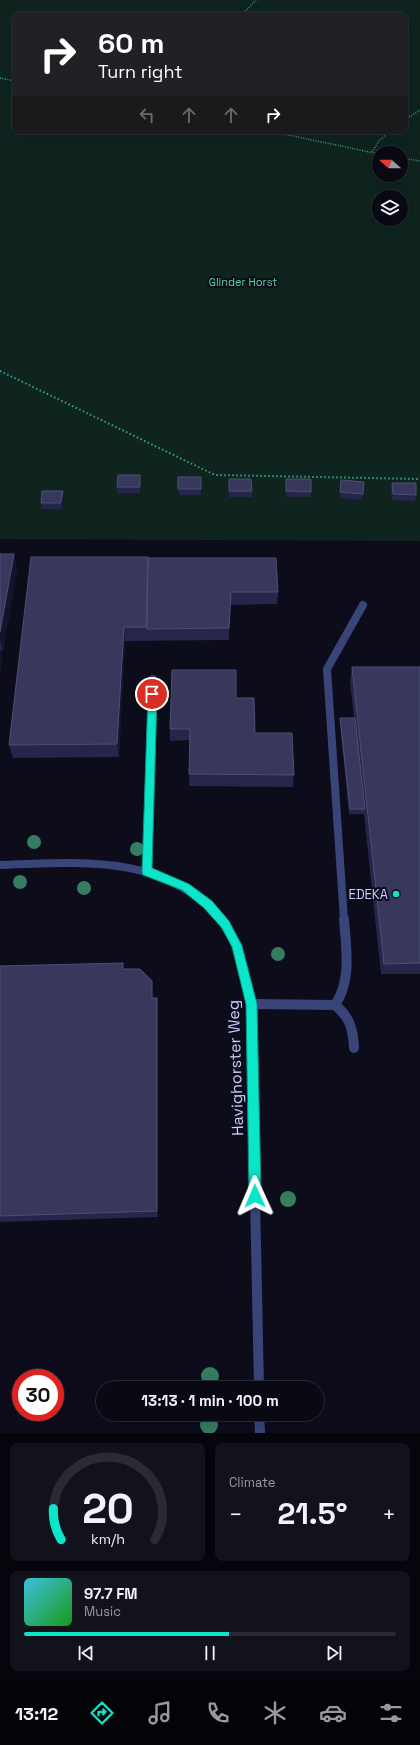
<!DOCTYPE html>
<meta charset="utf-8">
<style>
body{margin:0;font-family:"Space Grotesk",sans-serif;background:#12121d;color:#f1f3f6;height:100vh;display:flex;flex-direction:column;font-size:15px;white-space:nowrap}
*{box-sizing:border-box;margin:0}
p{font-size:13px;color:#999aa0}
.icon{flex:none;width:22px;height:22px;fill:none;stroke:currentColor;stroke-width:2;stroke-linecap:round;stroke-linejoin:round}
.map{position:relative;height:1433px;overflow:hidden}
.sheet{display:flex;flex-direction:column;gap:10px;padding:10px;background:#05050b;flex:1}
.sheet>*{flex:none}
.banner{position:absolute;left:12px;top:12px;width:396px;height:122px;border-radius:8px;box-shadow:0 4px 16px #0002,0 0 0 1px #292a34;background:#202124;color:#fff;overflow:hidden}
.needle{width:26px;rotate:291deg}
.fabs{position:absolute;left:372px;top:146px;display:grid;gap:8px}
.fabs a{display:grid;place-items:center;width:36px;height:36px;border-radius:50%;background:#090914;box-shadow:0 4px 16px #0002,0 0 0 1px #292a34;font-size:20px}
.speed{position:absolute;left:12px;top:1369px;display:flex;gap:8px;font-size:20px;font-weight:700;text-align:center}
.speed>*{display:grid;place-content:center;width:52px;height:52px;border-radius:50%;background:#090914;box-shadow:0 4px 16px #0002,0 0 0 1px #292a34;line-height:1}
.speed .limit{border:6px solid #d22;background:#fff;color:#111}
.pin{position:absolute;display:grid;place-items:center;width:34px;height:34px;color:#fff;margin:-17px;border:2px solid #fff;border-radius:50%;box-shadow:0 1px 4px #0007}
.me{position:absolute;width:44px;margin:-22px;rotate:359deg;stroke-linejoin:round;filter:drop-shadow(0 0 3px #0008)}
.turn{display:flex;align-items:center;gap:14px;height:84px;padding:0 20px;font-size:18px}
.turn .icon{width:52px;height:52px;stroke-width:2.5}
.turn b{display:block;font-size:28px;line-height:34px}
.lanes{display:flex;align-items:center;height:38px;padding:0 20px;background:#0003;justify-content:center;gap:20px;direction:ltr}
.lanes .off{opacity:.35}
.big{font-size:30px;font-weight:700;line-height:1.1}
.sheet .tile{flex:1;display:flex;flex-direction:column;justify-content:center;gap:6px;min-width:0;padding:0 14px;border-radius:8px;background:#12121d}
.sheet .dial{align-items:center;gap:0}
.dial svg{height:104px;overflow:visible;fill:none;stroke:#292a34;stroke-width:7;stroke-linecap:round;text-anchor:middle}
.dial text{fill:#f1f3f6;stroke:none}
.song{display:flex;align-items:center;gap:12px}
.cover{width:48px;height:48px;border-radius:6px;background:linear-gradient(135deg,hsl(190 70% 55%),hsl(120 70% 35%))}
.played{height:4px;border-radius:2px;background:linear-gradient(90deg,#0be5c9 55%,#292a34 55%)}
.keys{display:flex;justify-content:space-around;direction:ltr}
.heat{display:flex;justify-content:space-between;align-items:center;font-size:22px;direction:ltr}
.sheet .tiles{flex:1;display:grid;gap:10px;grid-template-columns:1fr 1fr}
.tile:last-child{grid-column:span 2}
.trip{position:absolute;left:96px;top:1381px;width:228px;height:40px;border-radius:20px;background:#090914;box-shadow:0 4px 16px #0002,0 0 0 1px #292a34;font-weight:700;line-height:40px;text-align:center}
.menu{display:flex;height:64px;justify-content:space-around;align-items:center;background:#040408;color:#999aa0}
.menu .icon{width:28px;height:28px}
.menu .active{color:#0be5c9}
.menu b{font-size:18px;color:#f1f3f6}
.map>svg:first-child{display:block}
.green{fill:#0f241f;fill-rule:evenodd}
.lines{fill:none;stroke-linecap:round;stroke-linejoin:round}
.path-far1{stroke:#32a685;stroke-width:1.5;stroke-dasharray:1 1.5;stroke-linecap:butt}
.path{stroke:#32a685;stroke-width:2;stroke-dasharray:1.5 2.5;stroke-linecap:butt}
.service-far1{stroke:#394578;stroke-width:8}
.service{stroke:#394578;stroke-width:10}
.minor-far1{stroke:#394578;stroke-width:8}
.minor{stroke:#394578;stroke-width:10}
.tree{fill:#367c61}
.wall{fill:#252649}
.shaded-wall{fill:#14142e}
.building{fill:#37385c;stroke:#4e4f75}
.route{fill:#0be5c9;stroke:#079583}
.poi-dot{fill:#0be5c9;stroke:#0c0c1b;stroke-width:1.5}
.labels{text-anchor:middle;stroke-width:4;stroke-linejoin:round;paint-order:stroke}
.far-park-label{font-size:11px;fill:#59d79b;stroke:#0c0c1b}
.poi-label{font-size:13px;fill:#c8cefc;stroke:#0c0c1b;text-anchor:end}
.near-street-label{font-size:16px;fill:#c8cefc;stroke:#0c0c1b}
</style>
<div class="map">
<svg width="420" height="1433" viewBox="0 0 420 1433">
<rect width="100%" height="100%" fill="#0c0c1b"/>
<!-- green -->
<path class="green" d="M0 0H420V541L0 539ZM15 15H405V131H15ZM379 153H401V175H379ZM379 197H401V219H379Z"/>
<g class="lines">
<!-- path-far1 -->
<path class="path-far1" d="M242 15 256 0
M0 78 15 81
M405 120 420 110
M269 131 379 154
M372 152 379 141 390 131
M401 158 420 161"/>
<!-- path -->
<path class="path" d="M0 371 215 475 420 479"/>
<!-- service-far1 -->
<path class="service-far1" d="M147 872 153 679
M344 920 327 669 363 605"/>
<!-- service -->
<path class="service" d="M251 1004 335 1005C350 1017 353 1029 354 1048
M335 1005C352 980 346 948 344 919"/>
<!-- minor-far1 -->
<path class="minor-far1" d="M0 865C80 862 164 853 221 920"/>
<!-- minor -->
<path class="minor" d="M221 919 237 945 251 1004 259 1388
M259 1414 260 1433"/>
</g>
<!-- trees -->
<g class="tree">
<circle cx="34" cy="842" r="7"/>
<circle cx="137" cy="849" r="7"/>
<circle cx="20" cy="882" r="7"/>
<circle cx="84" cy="888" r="7"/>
<circle cx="278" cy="954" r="7"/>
<circle cx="288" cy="1199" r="8"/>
<circle cx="210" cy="1376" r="9"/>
<circle cx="209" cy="1425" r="9"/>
</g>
<!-- wall -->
<path class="wall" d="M178 477H201V495H179Z
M229 479 252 491V497H229Z
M286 479 311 492 310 497H286Z
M341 480 363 494 362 500 340 498Z
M140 481V493H117V487Z
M392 483 416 495 415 501 392 500 391 488Z
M63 491 64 497 62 509H42L41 503Z
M0 554 17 568 3 651H0L2 657 0 672Z
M148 558 278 592 277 604 230 605 229 640 125 641 119 757 13 758 9 745Z
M352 667H420V974H381L364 814H349L340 723V718H354L350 681Z
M236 698 255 733 294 775 293 787 189 786 190 740 170 741V729Z
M0 966 124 969 153 992V998L158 1008V1217L0 1222Z"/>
<!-- shaded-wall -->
<path class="shaded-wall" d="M63 491 64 497 62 509 61 503Z
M14 554 17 568 3 651 0 640V632Z
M124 627 125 641 119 757 117 744Z
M0 649 2 657 0 672Z
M152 981 153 992V1008L152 998Z
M157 998 158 1008V1217L157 1211Z"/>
<!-- building -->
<path class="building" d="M118 475H140V487H117Z
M178 477H201V489H178Z
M229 479H251L252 491H229Z
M286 479H311V492L286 491Z
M341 480 364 482 363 494 340 492Z
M392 483H416V495L393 494Z
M42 491H63L61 503H41Z
M0 554H14L0 632Z
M31 557H148L146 627H124L117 744 9 745Z
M148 558H276L278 592H231L229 628 147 629Z
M352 667H420V963L384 964Z
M172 670H236V698H254L255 733H292L294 775 189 774 190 729H170Z
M340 718H355L365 809H350Z
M123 963V969H140L152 981V998H157V1211L0 1216V966Z"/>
<!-- route -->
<path class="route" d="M152 690 157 694 152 868 189 884 212 901 229 921 242 946 257 1004 261 1196 259 1200 255 1202 251 1200 249 1196 246 1004 232 947 222 928 204 908 182 890 143 875 142 872 148 694Z"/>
<!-- markers -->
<circle class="poi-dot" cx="396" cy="894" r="4"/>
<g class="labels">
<!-- far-park labels -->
<g class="far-park-label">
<text x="243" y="286">Glinder Horst</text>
</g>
<!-- poi labels -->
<g class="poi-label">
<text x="388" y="899">EDEKA</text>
</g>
<!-- near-street labels -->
<g class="near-street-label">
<text transform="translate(235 1068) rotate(-92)" y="6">Havighorster Weg</text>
</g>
</g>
</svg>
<div class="fabs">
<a><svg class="needle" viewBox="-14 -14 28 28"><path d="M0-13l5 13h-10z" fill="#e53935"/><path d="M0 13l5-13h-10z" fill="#999aa0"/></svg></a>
<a><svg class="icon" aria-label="layers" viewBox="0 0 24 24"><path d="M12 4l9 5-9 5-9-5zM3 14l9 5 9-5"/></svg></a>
</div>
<div class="speed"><div class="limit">30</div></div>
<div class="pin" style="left:152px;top:694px;background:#d93025"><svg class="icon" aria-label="arrive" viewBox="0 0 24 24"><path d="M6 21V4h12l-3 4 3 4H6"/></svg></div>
<svg class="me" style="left:255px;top:1196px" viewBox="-20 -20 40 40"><path d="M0-17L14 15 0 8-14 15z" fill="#0be5c9" stroke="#fff" stroke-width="4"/></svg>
<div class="trip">13:13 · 1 min · 100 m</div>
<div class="banner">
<div class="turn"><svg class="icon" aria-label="right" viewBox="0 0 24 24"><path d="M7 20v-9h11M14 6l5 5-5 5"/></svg><div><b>60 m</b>Turn right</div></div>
<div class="lanes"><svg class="icon off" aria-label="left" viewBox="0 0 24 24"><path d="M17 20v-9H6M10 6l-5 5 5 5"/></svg><svg class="icon off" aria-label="ahead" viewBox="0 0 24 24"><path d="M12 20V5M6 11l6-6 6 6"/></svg><svg class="icon off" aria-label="ahead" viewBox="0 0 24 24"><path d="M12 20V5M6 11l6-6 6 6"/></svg><svg class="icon" aria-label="right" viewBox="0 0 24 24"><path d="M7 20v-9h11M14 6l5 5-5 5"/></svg></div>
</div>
</div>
<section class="sheet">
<div class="tiles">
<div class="tile dial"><svg viewBox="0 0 100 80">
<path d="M14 69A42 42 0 1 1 86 69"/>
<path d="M14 69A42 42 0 0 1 8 45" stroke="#0be5c9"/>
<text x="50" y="56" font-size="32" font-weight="700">20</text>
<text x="50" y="72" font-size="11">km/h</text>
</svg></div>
<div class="tile"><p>Climate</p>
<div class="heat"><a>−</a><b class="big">21.5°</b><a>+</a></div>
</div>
<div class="tile">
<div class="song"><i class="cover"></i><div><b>97.7 FM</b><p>Music</p></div></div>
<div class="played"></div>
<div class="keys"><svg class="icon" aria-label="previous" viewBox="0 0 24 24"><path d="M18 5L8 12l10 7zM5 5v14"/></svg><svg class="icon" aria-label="pause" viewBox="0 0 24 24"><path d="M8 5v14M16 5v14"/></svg><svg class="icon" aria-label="next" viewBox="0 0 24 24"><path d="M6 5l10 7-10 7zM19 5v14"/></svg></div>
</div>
</div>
</section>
<nav class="menu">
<b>13:12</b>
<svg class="icon active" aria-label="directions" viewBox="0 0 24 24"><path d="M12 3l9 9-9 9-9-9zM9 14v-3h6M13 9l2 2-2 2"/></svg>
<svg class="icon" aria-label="music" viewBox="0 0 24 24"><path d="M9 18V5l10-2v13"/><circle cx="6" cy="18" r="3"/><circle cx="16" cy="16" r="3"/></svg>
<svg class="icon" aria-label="phone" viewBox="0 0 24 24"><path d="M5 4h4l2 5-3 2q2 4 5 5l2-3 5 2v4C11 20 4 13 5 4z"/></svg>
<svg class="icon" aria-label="climate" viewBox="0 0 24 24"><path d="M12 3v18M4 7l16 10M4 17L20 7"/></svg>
<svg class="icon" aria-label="car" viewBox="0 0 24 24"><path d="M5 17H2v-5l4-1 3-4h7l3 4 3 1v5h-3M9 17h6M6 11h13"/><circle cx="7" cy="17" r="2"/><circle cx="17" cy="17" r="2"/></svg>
<svg class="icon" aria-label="filters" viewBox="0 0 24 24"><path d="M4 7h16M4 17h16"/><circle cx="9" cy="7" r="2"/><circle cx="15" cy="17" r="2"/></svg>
</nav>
